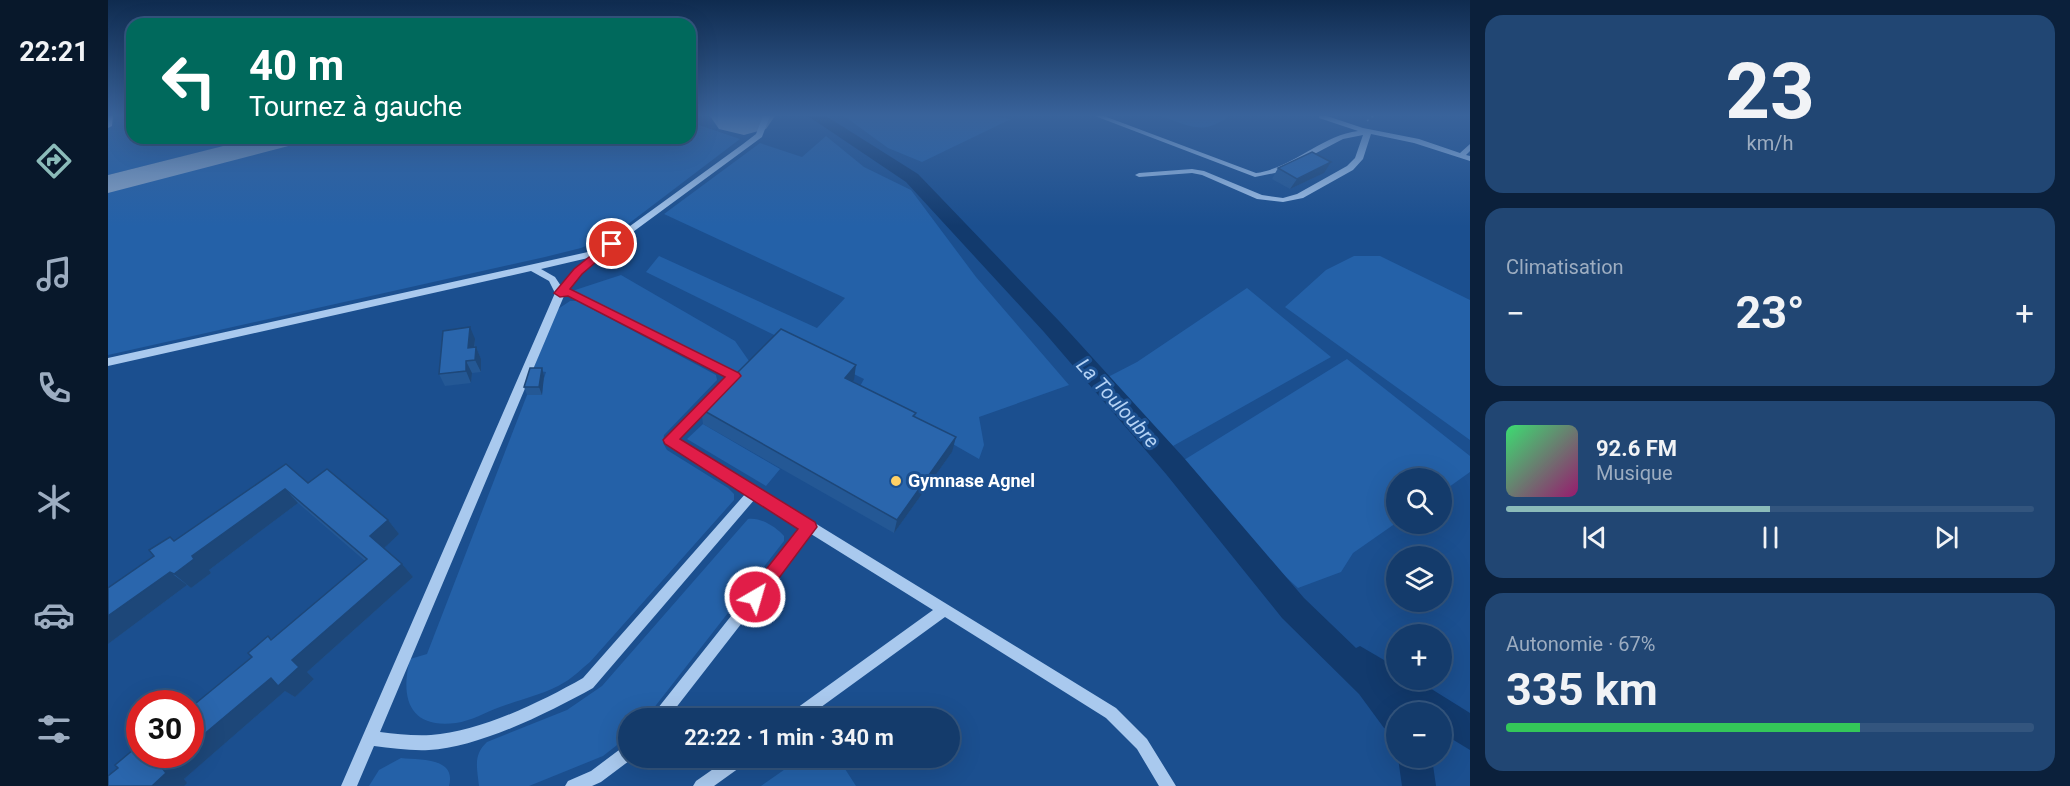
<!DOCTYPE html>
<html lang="fr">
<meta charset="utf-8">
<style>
body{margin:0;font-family:Roboto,sans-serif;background:#214673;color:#f1f3f6;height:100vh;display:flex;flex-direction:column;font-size:22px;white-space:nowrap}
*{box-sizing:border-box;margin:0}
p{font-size:20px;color:#9dadc1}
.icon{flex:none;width:33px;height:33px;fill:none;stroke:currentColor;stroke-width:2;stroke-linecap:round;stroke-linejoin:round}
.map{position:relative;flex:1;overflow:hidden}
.sheet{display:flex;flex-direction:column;gap:15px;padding:15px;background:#0b203b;width:600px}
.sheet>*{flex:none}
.banner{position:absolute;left:18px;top:18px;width:570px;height:126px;border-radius:18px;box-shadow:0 6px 24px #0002,0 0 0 2px #33557e;background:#00695c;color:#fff;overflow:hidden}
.controls{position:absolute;left:1278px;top:468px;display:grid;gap:12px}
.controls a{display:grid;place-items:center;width:66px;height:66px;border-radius:50%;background:#143b6b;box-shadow:0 6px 24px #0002,0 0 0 2px #33557e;font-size:30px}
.speed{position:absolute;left:18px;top:690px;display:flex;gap:12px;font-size:30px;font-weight:700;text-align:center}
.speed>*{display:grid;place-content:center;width:78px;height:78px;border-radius:50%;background:#143b6b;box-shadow:0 6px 24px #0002,0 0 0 2px #33557e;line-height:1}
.speed .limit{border:9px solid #d22;background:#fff;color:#111}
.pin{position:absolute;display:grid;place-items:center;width:51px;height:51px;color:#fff;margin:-26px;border:3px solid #fff;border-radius:50%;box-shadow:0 2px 6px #0007}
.me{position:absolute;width:66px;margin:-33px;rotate:38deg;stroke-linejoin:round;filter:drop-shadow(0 0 4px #0008)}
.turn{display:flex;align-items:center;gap:21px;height:126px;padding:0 24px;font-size:27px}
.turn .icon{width:78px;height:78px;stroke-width:2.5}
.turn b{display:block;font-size:42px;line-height:51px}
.big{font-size:45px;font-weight:700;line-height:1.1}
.sheet .widget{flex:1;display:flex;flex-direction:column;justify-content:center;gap:9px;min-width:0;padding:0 21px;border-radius:18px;background:#214673}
.sheet .dial{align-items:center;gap:0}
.dial b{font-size:78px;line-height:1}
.song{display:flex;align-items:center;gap:18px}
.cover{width:72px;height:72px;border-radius:9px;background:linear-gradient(135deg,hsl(140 70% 55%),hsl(320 70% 35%))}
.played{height:6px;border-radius:3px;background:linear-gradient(90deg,#8bbbb9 50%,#33557e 50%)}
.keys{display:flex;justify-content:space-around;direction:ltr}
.heat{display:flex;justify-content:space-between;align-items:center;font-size:33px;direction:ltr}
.charge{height:9px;border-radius:4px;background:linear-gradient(90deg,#34c759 67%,#33557e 0)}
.trip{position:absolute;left:510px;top:708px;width:342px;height:60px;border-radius:30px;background:#143b6b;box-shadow:0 6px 24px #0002,0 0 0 2px #33557e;font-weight:700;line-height:60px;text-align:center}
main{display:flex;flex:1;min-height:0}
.tab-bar{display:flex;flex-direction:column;width:108px;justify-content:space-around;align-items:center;background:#08182b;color:#9dadc1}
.tab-bar .icon{width:42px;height:42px}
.tab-bar .selected{color:#8bbbb9}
.tab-bar b{font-size:27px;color:#f1f3f6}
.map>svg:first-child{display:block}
.green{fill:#2461a8}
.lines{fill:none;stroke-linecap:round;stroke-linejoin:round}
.river{fill:#123a6d;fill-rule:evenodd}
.taxiway{fill:#8da7c7;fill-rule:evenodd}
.runway{fill:#8da7c7;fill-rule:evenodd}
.path{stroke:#a9c9ee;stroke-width:1.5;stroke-dasharray:2 4;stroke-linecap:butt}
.minor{fill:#a9c9ee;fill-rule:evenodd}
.wall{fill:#245895}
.shaded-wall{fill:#1d4779}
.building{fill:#2a66ad;stroke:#1d4779;stroke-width:1.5}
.route{fill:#e11d48;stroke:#92132f;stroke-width:1.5}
.poi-dot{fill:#ffd166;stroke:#1b4f8f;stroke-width:2}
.labels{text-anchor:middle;stroke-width:6;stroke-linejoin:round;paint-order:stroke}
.poi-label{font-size:18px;font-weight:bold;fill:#fff;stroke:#1b4f8f;text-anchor:start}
.water-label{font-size:20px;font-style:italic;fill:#b5d3f5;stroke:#1b4f8f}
</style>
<main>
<nav class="tab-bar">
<b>22:21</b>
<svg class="icon selected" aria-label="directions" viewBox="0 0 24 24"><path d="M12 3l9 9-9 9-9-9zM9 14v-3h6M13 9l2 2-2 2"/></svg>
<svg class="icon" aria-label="music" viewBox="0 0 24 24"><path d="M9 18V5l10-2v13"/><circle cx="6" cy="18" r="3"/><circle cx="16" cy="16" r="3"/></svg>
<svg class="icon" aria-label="phone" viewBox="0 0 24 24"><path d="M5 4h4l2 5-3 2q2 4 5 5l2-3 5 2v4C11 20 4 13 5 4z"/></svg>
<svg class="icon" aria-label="climate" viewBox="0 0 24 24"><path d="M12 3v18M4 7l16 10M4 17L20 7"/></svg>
<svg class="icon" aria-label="car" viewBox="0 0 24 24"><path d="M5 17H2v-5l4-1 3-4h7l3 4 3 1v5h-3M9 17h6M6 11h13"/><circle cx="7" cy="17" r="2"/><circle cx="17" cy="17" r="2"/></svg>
<svg class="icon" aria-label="filters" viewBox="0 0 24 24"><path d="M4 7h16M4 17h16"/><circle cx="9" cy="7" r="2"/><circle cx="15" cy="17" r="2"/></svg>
</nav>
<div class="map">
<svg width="1362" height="786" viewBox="0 0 1362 786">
<rect width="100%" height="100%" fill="#1b4f8f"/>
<!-- green -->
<path class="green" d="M0 116H24V138H149L0 175Z
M736 116H884L903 119 814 162 780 148Z
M1053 116H1121C1094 136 1083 126 1053 116Z
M582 122 632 139 507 234 473 248 437 257 0 355V191L205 138H582Z
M718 136 756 167 803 190 868 277 961 385 871 417 876 445 871 459 750 390 756 379 538 272 551 256 709 328 737 298 556 214 652 143 694 157Z
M1246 256H1272L1362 300V440L1177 307 1218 270Z
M513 275 627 341 641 361 627 376 461 292Z
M1139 288 1223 357 1065 446 998 378 1029 362Z
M462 301H469L608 375 609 380 556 435 555 443 559 450 620 488 626 494V500L482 662C474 668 466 677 457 682 438 694 413 699 392 707 378 712 363 721 348 723 301 729 292 698 302 659L319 654 419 395 433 388 438 372 425 370 447 311Z
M1239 359 1362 456V472L1334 492V478H1288V523L1245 553 1233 572 1190 588 1128 531 1076 460Z
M595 424 672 469 658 486 579 439Z
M640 519C653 517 668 527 676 536V541L538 718H520L518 738 495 756 421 786H371C369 767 365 755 379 742L459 710 494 686Z
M293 758C311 760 349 757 341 786H261L271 770Z
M693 758H730L748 786H653Z"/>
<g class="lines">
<!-- river -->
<path class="river" d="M700 116H718L810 174 952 322 1076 458 1196 598 1248 648 1252 646 1288 667V680H1309L1362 713V750L1334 733V712H1288V732L1276 728 1251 694 1174 618 1058 474 936 332 798 182Z
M1290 758H1324L1328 786H1294Z"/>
<!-- taxiway -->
<path class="taxiway" d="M147 138H192L188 144 0 193V175Z"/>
<!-- runway -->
<path class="runway" d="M602 116H667L658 129 636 135 611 129Z"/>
<!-- path -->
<path class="path" d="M1259 121 1265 116"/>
<!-- minor -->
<path class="minor" d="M0 116H5L4 126 0 128Z
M655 116H662L654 137 495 254 473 273 460 289 631 373 632 376 631 379H623L460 295 456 296 272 732C288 734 306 736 323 735 371 732 433 702 475 678L638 493 558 443 556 440 598 398H606L607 401 606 404 570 439 1008 708 1039 739 1068 786H1051L1029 749 998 718 837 617 698 718H680L682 713 825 610 703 534 560 718H544L546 713 693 528 647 499 485 688C442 712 370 748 321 750 303 751 284 748 266 746L249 786H233L447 293 441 281 423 271 0 366V358L489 250 635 144 648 134ZM480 258 467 269 453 286 447 277 433 269Z
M987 116H996L1148 173C1185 168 1212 136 1250 131L1211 118V116H1219L1255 128 1311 139 1352 153 1362 144V151L1358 155 1362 156V161L1306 143 1263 134 1255 159 1245 170 1195 198 1175 202 1149 199 1094 175 1084 173 1031 177 1027 175 1031 173 1084 169 1096 171 1154 195 1175 198 1189 194 1239 166 1247 158 1255 135 1235 139 1172 172 1147 177Z
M520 745V758H525L493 782 484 786H457L460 781 483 771 515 747Z
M621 758H640L638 763 606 786H585L588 781Z"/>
</g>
<!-- wall -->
<path class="wall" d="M1170 168 1216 173 1182 189 1164 179Z
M367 339V347H368L373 359V372L364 373 363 383 337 386 331 374Z
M434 368 436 376 434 395H419L416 387Z
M746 380 745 381 808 413 807 417 844 452 786 533 595 424 593 409Z
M178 464 200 483 280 520 291 534 276 548 294 564 305 577 199 672 206 679 187 697 177 691 76 779 79 783 32 754 144 657 160 636 164 639 257 561 190 503 101 570 103 573 83 588 79 585 0 644V588L46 556 62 537 67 541Z"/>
<!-- shaded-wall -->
<path class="shaded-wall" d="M1223 162 1216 173 1182 189 1189 179Z
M362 327 367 339 365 360 360 348Z
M368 347 373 359V372L367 360Z
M358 361 364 373 363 383 358 371Z
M748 365 746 380 736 392 737 378Z
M434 368 436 376 434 395 431 387Z
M848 437 844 452 786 533 789 520Z
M177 489 190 503 101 570 103 573 83 588 66 574 84 556Z
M280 520 291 534 274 550 262 536Z
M294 564 305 577 199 672 206 679 187 697 177 691 76 779 79 783 76 786H44L55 769 73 754H82V746L184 660Z
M62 572 79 585 0 644V616Z"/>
<!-- building -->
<path class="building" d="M1204 152 1223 162 1189 179 1170 168Z
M362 327 360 348 368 347 367 360 358 361V371L331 374 335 331Z
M673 329 748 365 737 378 808 413 805 416 848 437 789 520 593 409Z
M422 368H434L431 387H416Z
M178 464 200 483 219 469 280 520 262 536 294 564 184 660 191 667 170 686 163 678 82 746V708L144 657 140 653 160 636 163 640 259 559 177 489 84 556 86 559 66 574 62 572 0 616V588L46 556 41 550 62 537 66 541Z
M32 744V754H73L55 769 58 773 44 786H0V776L10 768 7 765Z"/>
<!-- sky -->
<linearGradient id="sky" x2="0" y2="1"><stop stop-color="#0f2b4f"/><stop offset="0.51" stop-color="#39639b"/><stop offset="1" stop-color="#39639b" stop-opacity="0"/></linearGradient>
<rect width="1362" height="226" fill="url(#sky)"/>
<!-- route -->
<path class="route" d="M500 242 509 244 474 274 462 289 631 373 633 376 572 439 707 522 709 527 653 602 647 604 641 602 638 597 641 591 690 529 557 444 555 440 617 377 460 296 452 297 446 293 466 269Z"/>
<!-- markers -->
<circle class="poi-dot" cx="788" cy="481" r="6"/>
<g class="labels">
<!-- poi labels -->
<g class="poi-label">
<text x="800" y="487">Gymnase Agnel</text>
</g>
<!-- water labels -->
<g class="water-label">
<text transform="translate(1010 403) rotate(48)" y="7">La Touloubre</text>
</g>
</g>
</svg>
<div class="controls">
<a><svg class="icon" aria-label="search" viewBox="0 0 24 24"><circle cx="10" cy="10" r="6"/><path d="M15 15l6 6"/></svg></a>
<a><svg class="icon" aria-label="layers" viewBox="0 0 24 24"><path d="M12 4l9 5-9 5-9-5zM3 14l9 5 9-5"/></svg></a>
<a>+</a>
<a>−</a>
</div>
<div class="speed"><div class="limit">30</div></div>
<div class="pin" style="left:504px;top:244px;background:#d93025"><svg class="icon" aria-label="arrive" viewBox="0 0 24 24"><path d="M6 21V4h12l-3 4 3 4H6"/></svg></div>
<svg class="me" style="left:647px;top:597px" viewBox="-20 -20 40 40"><circle r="17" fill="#e11d48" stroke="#fff" stroke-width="3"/><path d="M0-11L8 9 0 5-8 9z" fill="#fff"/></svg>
<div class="trip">22:22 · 1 min · 340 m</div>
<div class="banner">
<div class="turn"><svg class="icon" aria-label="left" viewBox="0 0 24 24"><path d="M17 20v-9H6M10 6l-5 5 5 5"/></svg><div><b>40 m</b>Tournez à gauche</div></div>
</div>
</div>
<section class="sheet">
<div class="widget dial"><b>23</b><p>km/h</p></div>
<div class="widget"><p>Climatisation</p>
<div class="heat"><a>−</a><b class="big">23°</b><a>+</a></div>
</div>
<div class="widget">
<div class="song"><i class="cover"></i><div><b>92.6 FM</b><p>Musique</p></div></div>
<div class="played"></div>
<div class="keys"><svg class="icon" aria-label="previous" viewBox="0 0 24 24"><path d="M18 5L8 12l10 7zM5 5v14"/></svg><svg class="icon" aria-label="pause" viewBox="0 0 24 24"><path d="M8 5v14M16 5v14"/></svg><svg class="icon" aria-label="next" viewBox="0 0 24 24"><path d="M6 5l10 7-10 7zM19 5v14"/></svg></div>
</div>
<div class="widget"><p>Autonomie · 67%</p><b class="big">335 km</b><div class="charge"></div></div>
</section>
</main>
